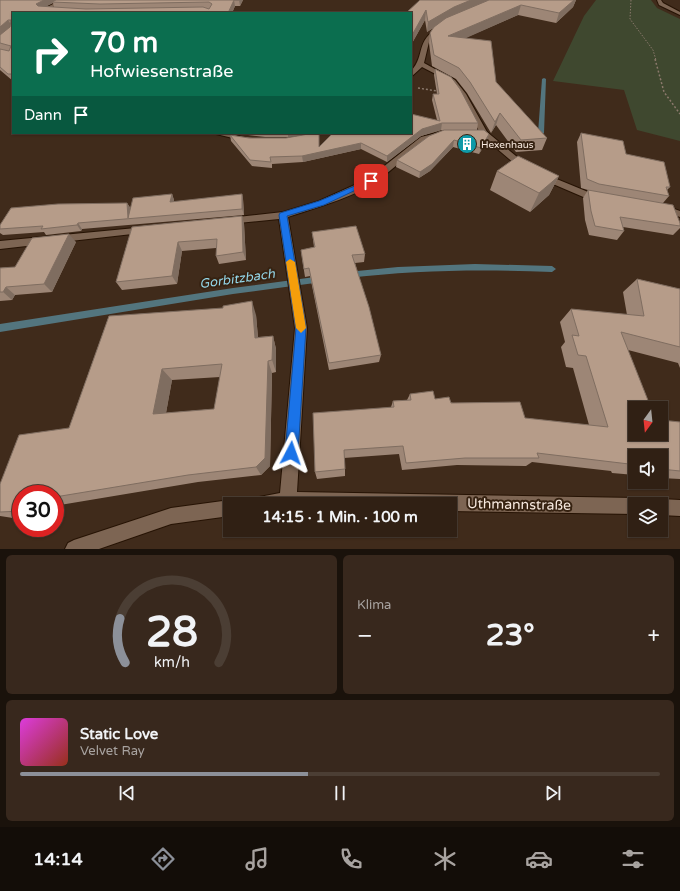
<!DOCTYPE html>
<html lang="de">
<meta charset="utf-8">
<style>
body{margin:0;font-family:"Varela Round",sans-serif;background:#38281d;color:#f1f3f6;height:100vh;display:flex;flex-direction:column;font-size:15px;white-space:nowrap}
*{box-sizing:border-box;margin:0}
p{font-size:13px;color:#a8a3a0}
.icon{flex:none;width:22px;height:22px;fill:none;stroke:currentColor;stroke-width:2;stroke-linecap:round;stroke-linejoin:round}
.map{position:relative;height:549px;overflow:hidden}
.drawer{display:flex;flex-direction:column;gap:6px;padding:6px;background:#1a120b;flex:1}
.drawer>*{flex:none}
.top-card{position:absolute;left:12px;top:12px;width:400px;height:122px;border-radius:0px;box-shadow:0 1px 3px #0004,0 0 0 1px #4b3e34;background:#0b6e4f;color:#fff;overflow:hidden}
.needle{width:26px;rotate:195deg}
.fabs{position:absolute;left:628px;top:401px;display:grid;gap:8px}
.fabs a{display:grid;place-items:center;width:40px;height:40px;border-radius:0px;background:#302014;box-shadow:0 1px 3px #0004,0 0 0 1px #4b3e34;font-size:20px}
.speed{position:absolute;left:12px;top:485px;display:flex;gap:8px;font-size:20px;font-weight:700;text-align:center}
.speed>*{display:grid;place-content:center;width:52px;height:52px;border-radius:50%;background:#302014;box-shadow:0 1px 3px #0004,0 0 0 1px #4b3e34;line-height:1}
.speed .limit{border:6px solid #d22;background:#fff;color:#111}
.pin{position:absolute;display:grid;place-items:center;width:34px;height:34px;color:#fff;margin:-17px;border-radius:8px;box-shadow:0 2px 6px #0006}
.me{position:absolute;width:44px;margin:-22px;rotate:4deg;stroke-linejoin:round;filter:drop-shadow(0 0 3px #0008)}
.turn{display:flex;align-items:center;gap:14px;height:84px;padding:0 12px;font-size:18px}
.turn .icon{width:52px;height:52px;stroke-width:2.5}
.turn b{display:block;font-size:28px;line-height:34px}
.then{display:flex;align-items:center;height:38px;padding:0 12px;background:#0003;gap:8px;font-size:15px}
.big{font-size:30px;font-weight:700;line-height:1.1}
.drawer .widget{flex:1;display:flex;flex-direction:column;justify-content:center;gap:6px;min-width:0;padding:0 14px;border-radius:6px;background:#38281d}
.drawer .dial{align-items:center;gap:0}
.dial svg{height:104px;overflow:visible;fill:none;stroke:#4b3e34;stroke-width:7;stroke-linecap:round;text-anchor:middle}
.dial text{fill:#f1f3f6;stroke:none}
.song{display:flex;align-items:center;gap:12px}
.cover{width:48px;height:48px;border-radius:6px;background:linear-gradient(135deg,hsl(300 70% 55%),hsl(10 70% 35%))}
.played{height:4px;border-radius:2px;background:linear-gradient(90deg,#8c9099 45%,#4b3e34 45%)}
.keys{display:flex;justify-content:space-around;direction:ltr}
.heat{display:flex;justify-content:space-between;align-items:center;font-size:22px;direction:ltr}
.drawer .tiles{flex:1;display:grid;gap:6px;grid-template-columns:1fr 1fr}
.widget:last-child{grid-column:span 2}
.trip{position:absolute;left:223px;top:497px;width:234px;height:40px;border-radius:0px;background:#302014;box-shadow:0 1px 3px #0004,0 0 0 1px #4b3e34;font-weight:700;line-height:40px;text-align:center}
.tab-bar{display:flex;height:64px;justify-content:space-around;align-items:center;background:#130d08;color:#a8a3a0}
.tab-bar .icon{width:28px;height:28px}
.tab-bar .on{color:#8c9099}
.tab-bar b{font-size:18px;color:#f1f3f6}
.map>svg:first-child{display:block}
.green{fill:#3f482f}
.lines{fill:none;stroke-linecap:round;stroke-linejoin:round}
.stream{fill:#53757e;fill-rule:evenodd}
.minor-casing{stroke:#261304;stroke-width:2}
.path-far1{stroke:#8b796c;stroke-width:1;stroke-dasharray:1.5 1.5;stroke-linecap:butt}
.path{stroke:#8b796c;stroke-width:1.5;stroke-dasharray:2 2;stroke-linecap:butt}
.minor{fill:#7d6553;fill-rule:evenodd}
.wall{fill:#9d8676;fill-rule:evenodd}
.shaded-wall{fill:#7f6d60}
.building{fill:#b69c89;stroke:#7f6d60;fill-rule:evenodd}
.route{fill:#1a73e8;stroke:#114b97}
.slow{fill:#f59e0b}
.labels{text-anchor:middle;stroke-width:4;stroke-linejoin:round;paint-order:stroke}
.far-poi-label{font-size:10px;fill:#f7e9df;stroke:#362211;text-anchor:start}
.water-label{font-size:13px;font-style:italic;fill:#94d6e8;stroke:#362211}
.near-street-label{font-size:14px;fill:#f7e9df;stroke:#362211}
</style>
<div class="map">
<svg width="680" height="549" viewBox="0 0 680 549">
<rect width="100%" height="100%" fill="#402b1b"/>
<!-- green -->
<path class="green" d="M596 0H651L657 8 680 19V141L637 130 624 90 553 81 584 16Z"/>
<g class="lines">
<!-- stream -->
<path class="stream" d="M544 78 546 79 544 133 541 135 538 133 542 79Z
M475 264 552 266 556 269 552 272C483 269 415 270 347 278L344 277 343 275 344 273 347 272 398 267Z
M322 276 325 277 326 279 325 281 322 282 233 294 0 332V324L233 288Z"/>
<defs>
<path id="minor" d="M61 0H67L41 13H35Z
M657 0H661L663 3 680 12V15L659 5Z
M440 26 445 27 429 42 424 63 455 80 466 94 487 132 528 166V170H522L481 135 460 94 451 82 422 67 411 77V71C426 55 414 42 440 26Z
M212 133H227L249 139 245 141Z
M437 133 441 135 440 137C414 145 397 168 374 183 351 198 315 208 288 217L307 328 297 492 635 498 641 500 642 504H635V514L450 511V504H252L254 498 280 493 295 328 279 219 228 224 223 221 228 218 283 212 319 201 368 179 421 137Z
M542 173 593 194 602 196 604 198 599 201 588 199 539 178V174Z
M663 205 680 211V217L660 210 658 208 660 206Z
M146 227 151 230 150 232 0 249V241Z
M661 499 680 500V516L661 515V504H654L655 501Z
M230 500 237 504H230V516L171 524 99 549H65L68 543 74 540 171 508Z"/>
</defs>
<!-- minor casing -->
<use href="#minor" class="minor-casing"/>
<!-- path-far1 -->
<path class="path-far1" d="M631 0 630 19 653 50 656 60"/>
<!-- path -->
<path class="path" d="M655 59 664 92 680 114
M418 88 437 91"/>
<!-- minor -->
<use href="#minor" class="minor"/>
</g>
<!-- wall -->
<path class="wall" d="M0 0H243L240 6H235L232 13H13V81L0 70ZM53 3 54 7 46 6Z
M420 0H576L573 7 556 23 518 15 465 38 496 82 547 138 542 150 516 152 496 125 491 133 467 93 456 79 432 66 429 43 430 33 433 28 427 32 425 20 411 45V13Z
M435 69 478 123 477 130H441L421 136 387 162 361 149 303 162 272 164V168L252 166 231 141 230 135 319 147 437 120 432 100 433 94H437L434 75Z
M232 133H313L288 137H265Z
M581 133 626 154 670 187 667 190 669 196 663 203 680 226V228L673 235 623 227 624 231 617 240 589 235 585 220 583 198 588 190 581 188 577 142Z
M429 136 487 141 479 154 453 147 430 171 419 178 396 167 397 160Z
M497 171 559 176 549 195 530 212 490 190Z
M172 194 174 200V202L242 194 243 199 244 215 82 229 81 231 46 235 44 232 3 235 0 233V225L127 203 131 209Z
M242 216 244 224 246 260 219 264 216 256V248L182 251 177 284 122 290 116 282 132 227Z
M312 232 365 254 364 262 355 263 381 355 379 362 329 370 310 276 305 277 302 258 301 250 314 247Z
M76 242 52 292 15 295 12 300 0 301V268L15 267Z
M637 279 680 289V368L678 363 628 350 635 434 680 422V479L661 478V456H635V475L612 473 611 471 532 462 526 466 457 465 402 470 399 454 344 458 345 469V476L317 479 315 472 391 407 393 401 407 400 410 394 525 418 589 425 573 368 566 367 561 347 565 342 560 322 571 309 627 315 623 292Z
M256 315 258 337 273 336 276 349V372L272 373 270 466 261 475 198 482 60 505 57 514 55 515V494H21V517L13 518 0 516V484L69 428 109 316ZM220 377 214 409 166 413 172 380Z"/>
<!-- shaded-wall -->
<path class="shaded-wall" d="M44 0H58L52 2 53 3 40 10 36 4Z
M234 0 235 6 232 13H228Z
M239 0H243L240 6Z
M471 0H490L452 16 427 32 428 22 454 7Z
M574 0H576L573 7 556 23 559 13Z
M521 5 518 15 446 47 448 36Z
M426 10 425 20 411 45V37Z
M8 20 12 26 0 36V27Z
M500 113 496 125 491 133 495 122Z
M442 123 441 130 421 136 387 162V156L422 129Z
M288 133H313L288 137Z
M319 133V152L361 143V149L303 162 302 156Z
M489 134 487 141 479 154 481 148Z
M454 140 453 147 430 171 419 178 420 172Z
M559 176 549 195 530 212 539 193Z
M172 194 174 200 173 208 170 202Z
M242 194 243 199 244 215 242 209Z
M127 203 131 209 128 219Z
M242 216 244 224 246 260 243 252Z
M78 223 82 229 81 231 77 225Z
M69 234 76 242 52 292 44 284Z
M178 242 182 251 177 284 172 276Z
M6 287 15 295 12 300 3 292Z
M252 301 256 315 259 350 255 338Z
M273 336 276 349V372L272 360Z
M268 361 272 373 270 466 261 475 256 467Z
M162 369 172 380 164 424 153 414Z
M55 504 60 505 57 514H55Z"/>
<!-- building -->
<path class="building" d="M0 0H44L36 4 38 6 86 9 203 7 209 9 212 4 209 2 100 4 52 2 56 0H239H234L228 13H13V75L12 74H8L0 67V49L9 51 11 46 0 43V35L10 27 11 20H8L0 27Z
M420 0H471L454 7 428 22 426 10 411 37V13H406Z
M489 0H574L559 13 521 5 448 36 491 41 496 82 547 138 521 140 500 113 495 122 470 82 459 68 434 55 430 33 434 27 446 18Z
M435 69 451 77 460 89 478 123H442L422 129 387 156 361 143 302 156 270 157 271 162 250 160 230 135 249 138H286L314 133H319V147L333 133H411V114L440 121 433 94H439Z
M444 130H484L489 134 481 148 454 140 432 164 420 172 397 160 429 136Z
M581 133 623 141 626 154 664 162 670 187H666L669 196 599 184 587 179Z
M518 156 559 176 539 193 497 171Z
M588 190 673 205 680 223V226L620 217 624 231 595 226 591 211Z
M172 194 170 202 242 194V209L78 223 77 225 41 229 43 226 0 229V225L11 208 58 204 127 203 128 218 133 198Z
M242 216 243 252 216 256 217 239 178 242 172 276 116 282 132 227Z
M356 226 365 254 352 255 369 307 381 355 329 363 309 268 304 269 301 250 315 247 312 232Z
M69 234 44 284 6 287 3 292H0V268L15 267 32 238Z
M637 279 680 289V347L621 332 651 408H635V434H661V420L680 422V471L661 469V456H635V466H629V464L537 453 539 458H465L406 463 403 446 344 450 345 469 315 472 313 413 394 407 393 401 411 400 410 394 433 391 435 399 449 397 451 403 520 402 525 418 608 427 586 356 578 355 572 335 579 336 571 309 644 316Z
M252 301 255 338 273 336 272 360 268 361 265 458 256 467 188 475 55 497V494H21V511L0 512V484L19 435 69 428 109 316 223 308V306ZM222 364 214 409 153 414 162 369Z"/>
<!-- route -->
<path class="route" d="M369 180 375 181 324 205 287 216 306 328 298 453 296 458 291 460 287 458 285 453 296 328 279 215 280 213 319 201Z"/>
<!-- slow -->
<path class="slow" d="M290 259 295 262 306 328 301 333 296 328 286 262Z"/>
<!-- icons -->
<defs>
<symbol id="building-disc" viewBox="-11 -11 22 22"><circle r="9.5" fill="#0f9aa8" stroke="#362211"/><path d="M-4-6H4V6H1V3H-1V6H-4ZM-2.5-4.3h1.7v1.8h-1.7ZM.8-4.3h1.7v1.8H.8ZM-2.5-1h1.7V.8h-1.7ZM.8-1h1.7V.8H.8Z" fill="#fff"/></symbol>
</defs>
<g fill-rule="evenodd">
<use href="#building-disc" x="456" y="133" width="22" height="22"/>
</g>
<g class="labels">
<!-- far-poi labels -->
<g class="far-poi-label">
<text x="481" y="148">Hexenhaus</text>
</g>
<!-- water labels -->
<g class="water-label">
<text transform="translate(237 278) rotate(-8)" y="5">Gorbitzbach</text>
</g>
<!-- near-street labels -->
<g class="near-street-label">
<text transform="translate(519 504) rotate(1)" y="5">Uthmannstraße</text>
</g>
</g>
</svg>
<div class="fabs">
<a><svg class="needle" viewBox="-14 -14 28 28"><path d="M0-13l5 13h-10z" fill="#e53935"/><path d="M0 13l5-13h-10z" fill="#a8a3a0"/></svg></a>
<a><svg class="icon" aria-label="sound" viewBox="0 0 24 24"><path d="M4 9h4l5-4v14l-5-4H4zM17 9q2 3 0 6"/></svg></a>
<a><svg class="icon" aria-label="layers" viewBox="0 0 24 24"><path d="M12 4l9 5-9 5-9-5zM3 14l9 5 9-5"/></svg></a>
</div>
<div class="speed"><div class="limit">30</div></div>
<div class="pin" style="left:371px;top:181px;background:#d93025"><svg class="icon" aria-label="arrive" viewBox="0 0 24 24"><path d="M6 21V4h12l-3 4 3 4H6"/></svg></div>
<svg class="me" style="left:291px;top:453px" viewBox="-20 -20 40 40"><path d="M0-17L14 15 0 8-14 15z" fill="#1a73e8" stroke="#fff" stroke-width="4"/></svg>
<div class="trip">14:15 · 1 Min. · 100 m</div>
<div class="top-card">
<div class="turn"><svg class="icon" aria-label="right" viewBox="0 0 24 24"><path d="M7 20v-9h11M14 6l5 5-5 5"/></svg><div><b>70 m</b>Hofwiesenstraße</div></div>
<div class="then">Dann<svg class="icon" aria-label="arrive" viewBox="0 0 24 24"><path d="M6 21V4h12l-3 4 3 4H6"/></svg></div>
</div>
</div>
<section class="drawer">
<div class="tiles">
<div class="widget dial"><svg viewBox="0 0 100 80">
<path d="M14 69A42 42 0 1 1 86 69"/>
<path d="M14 69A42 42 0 0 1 10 35" stroke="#8c9099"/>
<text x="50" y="56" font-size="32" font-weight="700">28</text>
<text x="50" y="72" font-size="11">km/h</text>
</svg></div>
<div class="widget"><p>Klima</p>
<div class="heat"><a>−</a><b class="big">23°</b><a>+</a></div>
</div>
<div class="widget">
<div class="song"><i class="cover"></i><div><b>Static Love</b><p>Velvet Ray</p></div></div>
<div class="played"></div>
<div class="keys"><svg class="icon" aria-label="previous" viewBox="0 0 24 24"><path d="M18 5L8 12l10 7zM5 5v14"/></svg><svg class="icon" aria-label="pause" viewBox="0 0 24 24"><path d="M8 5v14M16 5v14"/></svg><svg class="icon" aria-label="next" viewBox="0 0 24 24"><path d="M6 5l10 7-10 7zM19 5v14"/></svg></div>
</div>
</div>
</section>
<nav class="tab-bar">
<b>14:14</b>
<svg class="icon on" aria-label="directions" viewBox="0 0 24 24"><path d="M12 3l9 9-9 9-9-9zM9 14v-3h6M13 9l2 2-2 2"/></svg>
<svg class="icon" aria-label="music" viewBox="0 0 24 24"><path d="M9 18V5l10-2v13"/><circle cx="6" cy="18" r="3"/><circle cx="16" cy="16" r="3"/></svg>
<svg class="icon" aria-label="phone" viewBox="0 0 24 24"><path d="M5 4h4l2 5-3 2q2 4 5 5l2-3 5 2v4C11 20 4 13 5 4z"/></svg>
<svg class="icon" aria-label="climate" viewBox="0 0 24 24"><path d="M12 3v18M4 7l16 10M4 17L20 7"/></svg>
<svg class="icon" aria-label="car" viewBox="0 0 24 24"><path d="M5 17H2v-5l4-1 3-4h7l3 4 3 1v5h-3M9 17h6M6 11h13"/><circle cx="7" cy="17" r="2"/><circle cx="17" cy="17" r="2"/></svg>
<svg class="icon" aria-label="filters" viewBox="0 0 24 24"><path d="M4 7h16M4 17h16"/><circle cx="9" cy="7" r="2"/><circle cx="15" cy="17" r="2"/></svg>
</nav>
